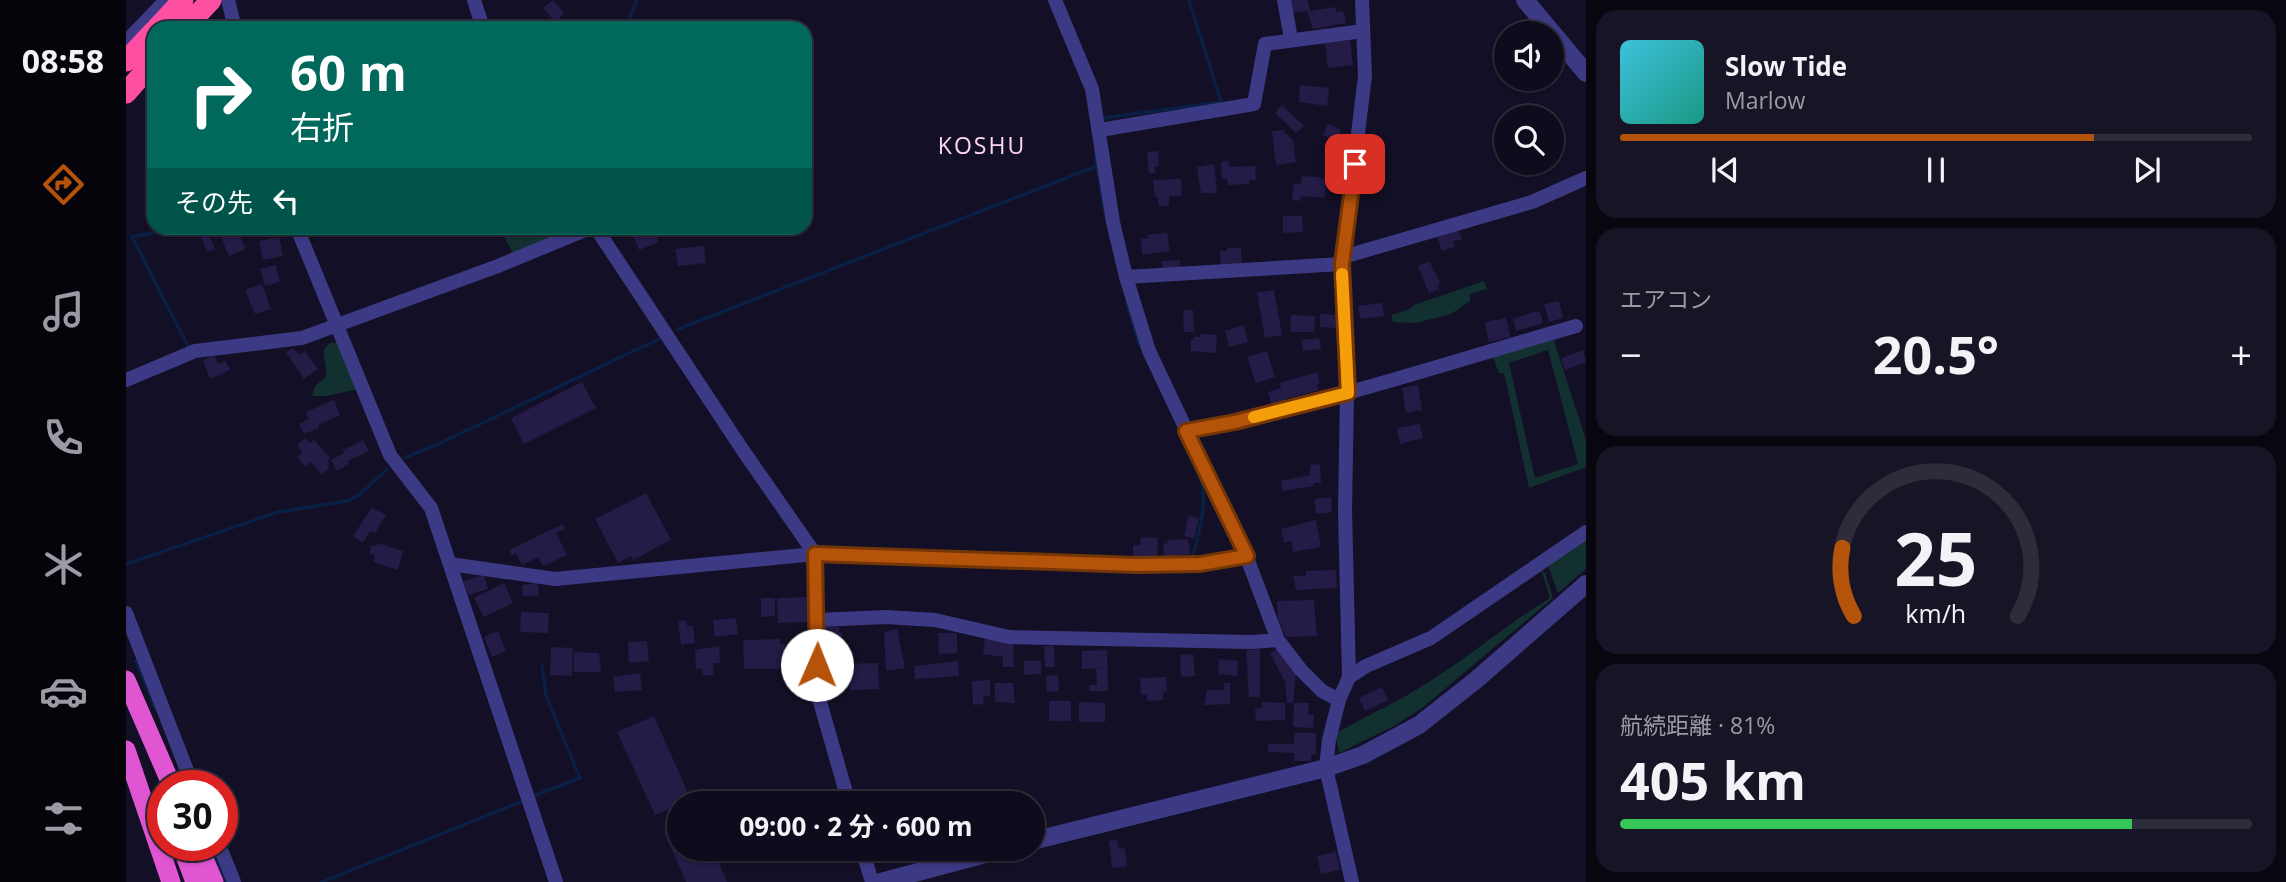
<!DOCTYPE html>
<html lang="ja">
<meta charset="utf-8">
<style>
body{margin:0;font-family:"Open Sans","Noto Sans JP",sans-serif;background:#171425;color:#f1f3f6;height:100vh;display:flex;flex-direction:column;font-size:26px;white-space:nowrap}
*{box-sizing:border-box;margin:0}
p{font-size:23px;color:#9b9ba3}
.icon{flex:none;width:38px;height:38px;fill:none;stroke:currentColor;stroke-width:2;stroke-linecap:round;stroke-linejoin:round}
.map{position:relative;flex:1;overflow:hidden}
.panel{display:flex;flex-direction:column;gap:10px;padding:10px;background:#08060f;width:700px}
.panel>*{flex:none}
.top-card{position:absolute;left:21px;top:21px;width:665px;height:214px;border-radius:21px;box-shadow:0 2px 5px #0004,0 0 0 2px #2e2b3b;background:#00695c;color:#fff;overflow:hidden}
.tools{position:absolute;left:1368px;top:21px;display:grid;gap:14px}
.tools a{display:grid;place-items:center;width:70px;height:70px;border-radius:50%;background:#0e0b1c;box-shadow:0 2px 5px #0004,0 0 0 2px #2e2b3b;font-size:35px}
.speed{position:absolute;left:21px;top:770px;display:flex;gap:14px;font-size:35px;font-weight:700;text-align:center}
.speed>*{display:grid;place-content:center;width:91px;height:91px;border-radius:50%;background:#0e0b1c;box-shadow:0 2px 5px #0004,0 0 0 2px #2e2b3b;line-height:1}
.speed .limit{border:10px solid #d22;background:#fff;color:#111}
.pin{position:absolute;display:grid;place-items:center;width:60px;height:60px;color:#fff;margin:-30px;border-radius:14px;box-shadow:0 4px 10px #0006}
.me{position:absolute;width:77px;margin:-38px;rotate:1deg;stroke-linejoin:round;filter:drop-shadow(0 0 5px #0008)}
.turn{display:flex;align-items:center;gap:24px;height:147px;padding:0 28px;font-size:32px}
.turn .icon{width:91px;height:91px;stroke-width:2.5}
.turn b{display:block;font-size:49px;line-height:60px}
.then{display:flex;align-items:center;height:66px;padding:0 28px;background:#0003;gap:14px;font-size:26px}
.big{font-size:52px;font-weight:700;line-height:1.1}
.panel .card{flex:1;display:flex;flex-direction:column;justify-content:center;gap:10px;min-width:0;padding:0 24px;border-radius:21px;background:#171425}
.panel .dial{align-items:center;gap:0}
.dial svg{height:182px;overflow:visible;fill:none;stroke:#2e2b3b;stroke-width:7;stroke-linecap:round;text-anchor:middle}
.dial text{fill:#f1f3f6;stroke:none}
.song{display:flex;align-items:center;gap:21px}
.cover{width:84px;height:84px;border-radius:10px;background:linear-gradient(135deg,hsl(190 70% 55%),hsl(170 70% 35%))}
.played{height:7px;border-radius:4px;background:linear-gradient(90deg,#b45309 75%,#2e2b3b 75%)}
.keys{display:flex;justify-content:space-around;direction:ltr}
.heat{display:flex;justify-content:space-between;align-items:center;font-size:38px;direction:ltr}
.charge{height:10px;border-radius:5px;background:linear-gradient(90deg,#34c759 81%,#2e2b3b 0)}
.trip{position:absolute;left:541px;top:791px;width:378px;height:70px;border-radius:35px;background:#0e0b1c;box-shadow:0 2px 5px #0004,0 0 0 2px #2e2b3b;font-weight:700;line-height:70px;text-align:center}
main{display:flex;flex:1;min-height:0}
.dock{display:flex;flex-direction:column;width:126px;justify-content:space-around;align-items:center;background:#06040b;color:#9b9ba3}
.dock .icon{width:49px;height:49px}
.dock .active{color:#b45309}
.dock b{font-size:32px;color:#f1f3f6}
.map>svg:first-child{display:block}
.green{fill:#12302f;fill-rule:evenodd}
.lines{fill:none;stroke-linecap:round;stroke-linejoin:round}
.stream{stroke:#0a1f44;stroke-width:3.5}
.building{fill:#241b47}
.minor{stroke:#3d3a85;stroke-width:14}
.tertiary{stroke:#3d3a85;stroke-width:18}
.trunk{stroke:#e055d1;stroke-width:19}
.motorway{stroke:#ff4fa3;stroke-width:21}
.route-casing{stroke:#753606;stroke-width:18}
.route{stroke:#b45309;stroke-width:12}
.slow{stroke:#f59e0b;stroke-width:12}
.labels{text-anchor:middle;stroke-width:7;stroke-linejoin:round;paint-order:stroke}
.quarter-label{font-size:23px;letter-spacing:2px;fill:#ffd6f0;stroke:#130f26}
</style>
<main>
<nav class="dock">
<b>08:58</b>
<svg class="icon active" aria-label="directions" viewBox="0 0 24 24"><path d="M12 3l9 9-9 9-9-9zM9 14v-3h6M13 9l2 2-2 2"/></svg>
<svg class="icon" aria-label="music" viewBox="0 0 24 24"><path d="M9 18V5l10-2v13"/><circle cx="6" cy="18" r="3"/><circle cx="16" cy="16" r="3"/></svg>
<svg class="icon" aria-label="phone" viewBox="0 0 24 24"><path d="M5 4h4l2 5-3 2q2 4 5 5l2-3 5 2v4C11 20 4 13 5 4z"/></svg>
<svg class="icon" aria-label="climate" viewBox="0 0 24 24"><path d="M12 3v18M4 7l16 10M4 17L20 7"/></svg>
<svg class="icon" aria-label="car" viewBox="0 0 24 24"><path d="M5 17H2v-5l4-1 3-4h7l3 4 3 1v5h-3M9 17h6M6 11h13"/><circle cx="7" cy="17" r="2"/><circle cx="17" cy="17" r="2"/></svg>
<svg class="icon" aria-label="filters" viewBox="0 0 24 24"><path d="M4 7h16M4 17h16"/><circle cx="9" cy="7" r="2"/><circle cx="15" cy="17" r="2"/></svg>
</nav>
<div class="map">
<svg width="1460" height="882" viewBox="0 0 1460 882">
<rect width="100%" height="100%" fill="#130f26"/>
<!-- green -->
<path class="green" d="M373 228H449L388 255Z
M1358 281 1361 289 1344 294V301L1325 314 1290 323 1267 322 1265 315 1284 309 1288 305Z
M1427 338 1460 440V467L1403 488 1378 373H1373L1366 355ZM1422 350 1452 464 1409 478 1383 363Z
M214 342 233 389 200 396H186L189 386 200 377C201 366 197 359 198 349L204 343Z
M1460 537V569L1432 593 1422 566Z
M1415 570 1419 573 1427 598 1296 708 1268 726 1213 753 1209 734C1235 718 1264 706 1290 690 1337 662 1378 626 1424 598Z"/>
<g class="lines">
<!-- stream -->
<path class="stream" d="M499 28 511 0
M978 118 1095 102 1063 0
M971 166 979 214
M53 228 6 237 63 348
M1001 303 1013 345
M552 329 971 166 969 154
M280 457 308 446 533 339
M1066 560C1073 530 1085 499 1071 470
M0 564 152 512 222 501 233 495 260 470
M10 661 30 709
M410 795 454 778 420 696 416 666
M85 845 100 882
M196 882 394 802"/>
</g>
<!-- building -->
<path class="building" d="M427 0 438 13 429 22 417 8Z
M1162 0H1182L1184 11 1209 7 1210 12 1217 11 1220 23 1187 29 1181 11 1164 13Z
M418 21 419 28H393V23Z
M1224 40 1227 65 1202 68 1199 43Z
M1174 85 1203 88 1201 106 1173 102Z
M1156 105 1178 126 1170 133 1149 113Z
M1202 124 1215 130 1211 141 1197 135Z
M1158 130 1159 133 1167 140 1170 162 1150 165 1146 131Z
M1032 151 1033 166 1029 167V173H1023L1021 152Z
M1103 161V167L1129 166 1130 180H1123V184L1102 185 1101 179H1096L1095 162Z
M1088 164 1091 193H1075L1071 167Z
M1176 176 1201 178 1199 198 1175 196 1174 201 1166 200 1168 183 1175 184Z
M1055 179 1056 196H1043V206H1033L1032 197H1029L1027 180Z
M1157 216H1176L1177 232 1157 233Z
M107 228H110L120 249 103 256 93 233Z
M528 229 533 242 513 250 508 237Z
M1332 229 1336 239 1327 241 1329 247 1316 251 1311 236Z
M1041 233 1044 251 1016 255 1015 239 1023 238 1022 235Z
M83 235 89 249 81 252 75 237Z
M153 237 157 256 137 260 133 241Z
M578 246 580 263 552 266 549 249Z
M1101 248H1115L1116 265 1095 266 1094 251H1101Z
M1054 260V270H1036V261Z
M1303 261 1315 284 1312 285 1313 289 1303 293 1292 266Z
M150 265 154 282 139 286 134 269Z
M136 284 145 309 129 314 119 290Z
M1148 290 1156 335 1139 338 1131 293Z
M1433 301 1437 318 1423 322 1418 304Z
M1256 303 1258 316 1234 319 1232 306Z
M1057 310H1067L1068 332H1058Z
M1407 312H1414L1417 323 1390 331 1387 319Z
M1194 314 1211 315V328L1194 327Z
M1165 315 1189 316 1188 332H1164Z
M1380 318 1384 337 1363 342 1359 322Z
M1118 325 1122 342 1103 347 1099 331Z
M1074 334 1091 335 1090 353 1065 351V340H1068V337H1074Z
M1193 338 1195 349 1177 351 1176 340Z
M167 348 173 355 179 351 192 369 178 379 160 352Z
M1457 350 1460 362 1439 370 1435 358Z
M1141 351 1149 377 1130 383 1121 357Z
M88 354 92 364 100 361 104 370 84 379 77 361Z
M1191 372 1194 383 1191 384 1193 390 1160 399 1161 402 1146 407 1142 392 1155 388 1154 383Z
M456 382 470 408 398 444 385 418Z
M1292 385 1296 410 1280 413 1276 388Z
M208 400 214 415 192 425 193 428 178 434 173 424 183 419 180 412Z
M1294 424 1297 438 1274 444 1271 428Z
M179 438 184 443 188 440 204 458 201 461 204 464 201 466 203 468 196 475 185 462 179 467 171 457 176 452 171 445Z
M237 440 243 451 222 461 223 464 211 471 205 460 218 453 217 450Z
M1194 464 1195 483H1188V486L1156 491 1155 481 1184 475V465Z
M520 493 545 540 507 560 505 556 492 563 469 519Z
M1205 497 1206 512 1190 514 1188 499Z
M246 507 260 515 249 533 244 531 237 543 227 536Z
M1062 516 1073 518 1068 539 1058 536Z
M1190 520 1195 547 1167 552 1165 541 1158 543 1155 529Z
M437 524 440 529 430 533 441 555 417 566 412 557 396 565 390 553 385 556 383 550Z
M1015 537 1032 538 1031 557 1007 556V545H1014Z
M1062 539 1064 554 1038 557 1037 544 1042 543 1041 540Z
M251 543 277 551 272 570 247 562 249 555 243 553 246 545 250 546Z
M1210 570 1211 588 1170 590 1167 576H1180V571Z
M358 575 362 589 342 595 337 581Z
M378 583 387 603 358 617 348 598Z
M412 583 413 595 397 597 396 585Z
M681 597 682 622 652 623 651 598Z
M635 598H649V616L635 617Z
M1188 600 1191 636 1160 637 1152 619 1151 601Z
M395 612 423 613 422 633 394 632Z
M610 618 612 634 589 637 587 620Z
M560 620 561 626H567L569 643 555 645 552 621Z
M699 626 713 627V632H716L715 674 695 673 696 632H699Z
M771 629 779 668 760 671 758 632Z
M372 631 380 651 366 657 358 637Z
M812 633H831V653L813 654Z
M859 638 887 643 888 667H877V657L857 654Z
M654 639V644H659V664H655V669H618L617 640Z
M521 641 523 661 503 663 502 642Z
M593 646 594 663H587L588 675H577L576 668 570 669 569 650Z
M918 646H928L929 667H919Z
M425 647 447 648 446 676 424 675Z
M1154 648 1170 672 1167 703H1161L1159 682 1144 653Z
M1134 649V697H1123L1120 650Z
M981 650 982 691H963V685H971L970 669 978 668 956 669V651Z
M448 652 473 653 475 672H448Z
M1067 654 1069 676 1055 677 1054 655Z
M1093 659 1112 661 1111 676 1092 674Z
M832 661 833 676 789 679 788 666Z
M898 661H915V674L898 675Z
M752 663 753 689 724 690 723 674H719L718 664Z
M514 673 516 690 489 692 487 677Z
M932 675 933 691 921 692 920 676Z
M1040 677 1041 692 1037 693V700L1021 701V695H1015L1014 678Z
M864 680V696L857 697 858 704 847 705 846 681Z
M869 683H887L889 703 869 702Z
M1098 683H1104V704L1078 705 1081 690H1098Z
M1256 687 1262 700 1239 711 1233 698Z
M923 701H945V721H923Z
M953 702 979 703V722H953Z
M1136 702 1159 703V720L1130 721 1129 708H1136Z
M1168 703H1183L1182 714 1188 715 1187 728 1167 727Z
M528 716 565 800 529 815 491 732Z
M1168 733H1190V754H1185V761H1168V753L1142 752V744H1168Z
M553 810V849H587L601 882H560L538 832 549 827 544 814Z
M991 840 993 849 999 848 1001 866 986 868 983 841Z
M1210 852 1214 870 1195 874 1191 856Z"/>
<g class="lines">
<!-- minor -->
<path class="minor" d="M102 0 109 28
M348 0 357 28
M929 0 966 89 987 222 1000 277 1023 351 1121 558 1152 640 1175 670 1196 691 1213 700
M1158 0 1165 39
M0 42 40 0
M974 130 1128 104 1139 44 1237 31
M171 228 264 455 305 508 430 882
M470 228 616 449 689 554 691 620 690 688 723 803
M1217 257 1406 202 1460 178
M1000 277 1216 264
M0 380 69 351 176 338 372 266 464 228
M1060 431C1193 406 1321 363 1450 326
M324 564 429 579 689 554 1011 565 1074 564 1120 556
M0 613 67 786
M691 620 760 617 809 620 883 637 1125 642 1152 640
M1223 677 1219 511 1221 393 1216 264 1239 76 1236 0
M93 845 108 882
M736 849 746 882
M1226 882 1200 768 1203 740 1213 700 1223 677 1240 666 1305 638 1460 532"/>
<!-- tertiary -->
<path class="tertiary" d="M1399 0 1460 73
M906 841 1200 768 1237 755 1293 725 1350 680 1460 584
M755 882 878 849"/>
<!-- trunk -->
<path class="trunk" d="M0 680 46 786
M0 750 45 882
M55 845 69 882
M72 845 88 882"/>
<!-- motorway -->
<path class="motorway" d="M31 28 57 0
M59 28 85 0
M0 61 28 31
M0 93 28 61"/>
</g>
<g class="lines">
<defs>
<path id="route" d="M691 665 689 554 1011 565 1074 564 1121 556 1060 431 1109 422 1222 393 1216 264 1229 164"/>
</defs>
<!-- route casing -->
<use href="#route" class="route-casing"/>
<!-- route -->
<use href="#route" class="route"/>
<!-- slow -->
<path class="slow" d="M1128 417 1222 393 1216 274"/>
</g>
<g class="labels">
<!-- quarter labels -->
<g class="quarter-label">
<text x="856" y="154">KOSHU</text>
</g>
</g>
</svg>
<div class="tools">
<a><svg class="icon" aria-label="sound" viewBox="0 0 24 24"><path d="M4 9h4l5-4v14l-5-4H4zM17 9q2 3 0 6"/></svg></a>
<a><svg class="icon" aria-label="search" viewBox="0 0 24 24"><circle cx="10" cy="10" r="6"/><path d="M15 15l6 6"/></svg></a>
</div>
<div class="speed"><div class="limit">30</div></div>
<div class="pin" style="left:1229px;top:164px;background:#d93025"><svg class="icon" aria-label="arrive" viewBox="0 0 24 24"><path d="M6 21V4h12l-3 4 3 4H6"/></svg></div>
<svg class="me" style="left:691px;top:665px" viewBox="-20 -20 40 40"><circle r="19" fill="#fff"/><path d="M0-13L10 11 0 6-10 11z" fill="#b45309"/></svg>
<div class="trip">09:00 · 2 分 · 600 m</div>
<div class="top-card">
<div class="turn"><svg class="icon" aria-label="right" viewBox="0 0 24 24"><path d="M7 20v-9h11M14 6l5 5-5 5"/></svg><div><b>60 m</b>右折</div></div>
<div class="then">その先<svg class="icon" aria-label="left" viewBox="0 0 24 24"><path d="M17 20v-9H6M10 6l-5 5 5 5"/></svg></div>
</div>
</div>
<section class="panel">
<div class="card">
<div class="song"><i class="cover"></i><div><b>Slow Tide</b><p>Marlow</p></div></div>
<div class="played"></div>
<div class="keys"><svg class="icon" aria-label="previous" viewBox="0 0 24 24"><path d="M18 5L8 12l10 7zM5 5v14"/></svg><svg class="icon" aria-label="pause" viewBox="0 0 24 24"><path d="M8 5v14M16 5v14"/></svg><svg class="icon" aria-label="next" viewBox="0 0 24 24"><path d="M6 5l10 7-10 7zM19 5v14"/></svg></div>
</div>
<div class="card"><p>エアコン</p>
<div class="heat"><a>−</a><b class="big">20.5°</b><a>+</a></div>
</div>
<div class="card dial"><svg viewBox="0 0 100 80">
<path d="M14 69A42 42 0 1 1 86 69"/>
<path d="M14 69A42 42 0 0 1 9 39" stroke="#b45309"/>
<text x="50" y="56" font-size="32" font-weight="700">25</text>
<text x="50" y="72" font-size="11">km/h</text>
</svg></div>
<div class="card"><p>航続距離 · 81%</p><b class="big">405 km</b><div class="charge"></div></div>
</section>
</main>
